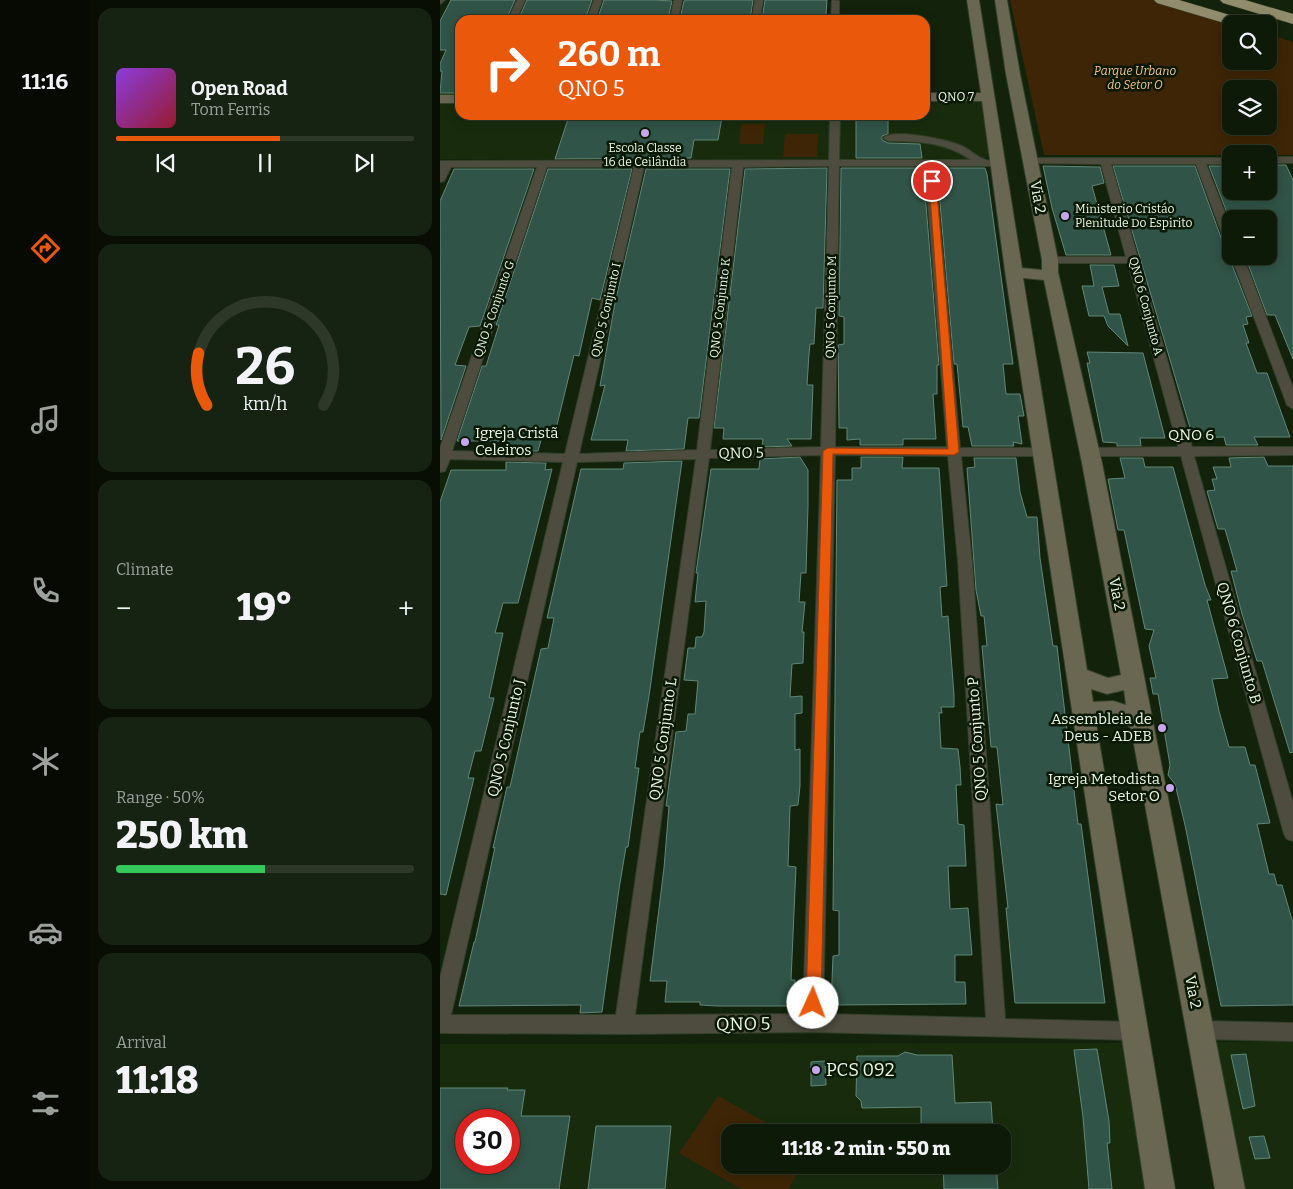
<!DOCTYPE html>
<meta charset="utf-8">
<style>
body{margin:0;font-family:Bitter,serif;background:#172312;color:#f1f3f6;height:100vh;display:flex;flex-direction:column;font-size:19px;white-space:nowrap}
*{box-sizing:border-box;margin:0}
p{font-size:16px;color:#9ba19c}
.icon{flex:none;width:28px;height:28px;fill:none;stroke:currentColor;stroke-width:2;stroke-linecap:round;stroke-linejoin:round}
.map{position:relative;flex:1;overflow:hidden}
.drawer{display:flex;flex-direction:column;gap:8px;padding:8px;background:#080e04;width:350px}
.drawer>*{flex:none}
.hud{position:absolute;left:15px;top:15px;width:475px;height:105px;border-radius:15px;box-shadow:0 2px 12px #0003,0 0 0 1px #2e3829;background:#ea580c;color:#fff;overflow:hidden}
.fabs{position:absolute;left:782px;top:15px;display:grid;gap:10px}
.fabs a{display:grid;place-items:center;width:55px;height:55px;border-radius:10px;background:#0e1a08;box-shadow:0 2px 12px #0003,0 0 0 1px #2e3829;font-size:25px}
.speed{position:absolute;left:15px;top:1109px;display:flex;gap:10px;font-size:25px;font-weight:700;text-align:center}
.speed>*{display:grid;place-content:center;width:65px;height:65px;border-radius:50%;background:#0e1a08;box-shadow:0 2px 12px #0003,0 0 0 1px #2e3829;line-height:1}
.speed .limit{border:8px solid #d22;background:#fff;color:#111}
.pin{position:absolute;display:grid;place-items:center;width:42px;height:42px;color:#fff;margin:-21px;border:2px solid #fff;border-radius:50%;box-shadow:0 1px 5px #0007}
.me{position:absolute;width:55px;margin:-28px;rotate:2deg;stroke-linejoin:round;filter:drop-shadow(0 0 4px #0008)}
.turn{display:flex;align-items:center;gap:18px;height:105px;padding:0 20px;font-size:22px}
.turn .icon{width:65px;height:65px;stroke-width:2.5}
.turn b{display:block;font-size:35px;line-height:42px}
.big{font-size:38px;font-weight:800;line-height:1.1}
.drawer .tile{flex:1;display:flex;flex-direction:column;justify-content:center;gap:8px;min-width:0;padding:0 18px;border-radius:15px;background:#172312}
.drawer .dial{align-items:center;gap:0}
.dial svg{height:130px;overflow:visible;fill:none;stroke:#2e3829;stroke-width:7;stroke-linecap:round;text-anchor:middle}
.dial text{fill:#f1f3f6;stroke:none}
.song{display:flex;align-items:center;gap:15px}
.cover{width:60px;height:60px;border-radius:8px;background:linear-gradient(135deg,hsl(270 70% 55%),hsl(350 70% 35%))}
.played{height:5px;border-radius:2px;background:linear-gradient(90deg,#ea580c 55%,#2e3829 55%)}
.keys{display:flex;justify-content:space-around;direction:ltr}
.heat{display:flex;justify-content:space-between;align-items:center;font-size:28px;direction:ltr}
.charge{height:8px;border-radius:4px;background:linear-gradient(90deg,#34c759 50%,#2e3829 0)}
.trip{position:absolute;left:281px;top:1124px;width:290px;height:50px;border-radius:15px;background:#0e1a08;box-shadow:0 2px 12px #0003,0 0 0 1px #2e3829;font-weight:800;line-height:50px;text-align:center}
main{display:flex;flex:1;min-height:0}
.dock{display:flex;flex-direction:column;width:90px;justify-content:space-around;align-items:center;background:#060a03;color:#9ba19c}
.dock .icon{width:35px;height:35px}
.dock .active{color:#ea580c}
.dock b{font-size:22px;color:#f1f3f6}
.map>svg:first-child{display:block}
.built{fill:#182c0d;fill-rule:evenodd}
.green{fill:#3e2505;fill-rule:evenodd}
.building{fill:#305447;stroke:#618779;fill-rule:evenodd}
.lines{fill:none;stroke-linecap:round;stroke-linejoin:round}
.street-casing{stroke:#314029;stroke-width:2}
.secondary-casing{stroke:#314029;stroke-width:2}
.highway-casing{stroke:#314029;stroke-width:1}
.street{fill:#4e4c3f;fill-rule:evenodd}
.secondary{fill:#696651;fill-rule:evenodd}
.highway{fill:#918d6c;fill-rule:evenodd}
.route{fill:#ea580c;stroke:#983908}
.poi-dot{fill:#c7a6ef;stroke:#0a1903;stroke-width:2}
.labels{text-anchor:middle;stroke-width:5;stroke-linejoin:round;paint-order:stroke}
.far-park-label{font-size:12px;font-style:italic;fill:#f4c28d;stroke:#0a1903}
.far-street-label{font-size:12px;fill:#eaf5e5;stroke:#0a1903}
.far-poi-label{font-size:12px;fill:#eaf5e5;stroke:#0a1903}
.street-label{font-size:15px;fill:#eaf5e5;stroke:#0a1903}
.poi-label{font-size:15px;fill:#eaf5e5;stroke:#0a1903;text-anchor:end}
.near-street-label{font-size:18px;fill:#eaf5e5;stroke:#0a1903}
.near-poi-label{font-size:18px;fill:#eaf5e5;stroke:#0a1903;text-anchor:start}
</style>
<main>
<nav class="dock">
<b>11:16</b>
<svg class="icon active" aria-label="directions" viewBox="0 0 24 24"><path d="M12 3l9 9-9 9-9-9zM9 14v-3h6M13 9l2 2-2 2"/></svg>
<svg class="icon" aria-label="music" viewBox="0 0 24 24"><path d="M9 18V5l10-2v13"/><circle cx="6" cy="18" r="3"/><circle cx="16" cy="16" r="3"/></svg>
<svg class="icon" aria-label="phone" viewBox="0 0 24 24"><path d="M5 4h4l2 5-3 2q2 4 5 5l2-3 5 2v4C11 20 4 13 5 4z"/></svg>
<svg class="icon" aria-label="climate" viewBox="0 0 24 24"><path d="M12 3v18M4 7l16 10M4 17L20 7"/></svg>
<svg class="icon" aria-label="car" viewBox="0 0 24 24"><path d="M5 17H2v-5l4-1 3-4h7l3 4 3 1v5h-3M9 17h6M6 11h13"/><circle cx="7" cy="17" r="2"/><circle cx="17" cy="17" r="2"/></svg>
<svg class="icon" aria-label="filters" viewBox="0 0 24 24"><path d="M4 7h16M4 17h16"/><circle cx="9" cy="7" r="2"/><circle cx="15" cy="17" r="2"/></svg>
</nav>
<section class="drawer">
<div class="tile">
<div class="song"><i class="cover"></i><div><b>Open Road</b><p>Tom Ferris</p></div></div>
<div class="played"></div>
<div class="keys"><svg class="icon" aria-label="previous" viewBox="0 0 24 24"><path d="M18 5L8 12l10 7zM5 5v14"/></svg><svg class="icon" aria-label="pause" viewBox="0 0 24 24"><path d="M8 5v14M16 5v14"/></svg><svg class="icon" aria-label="next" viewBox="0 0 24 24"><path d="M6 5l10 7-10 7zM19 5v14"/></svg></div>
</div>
<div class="tile dial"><svg viewBox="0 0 100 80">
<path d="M14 69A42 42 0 1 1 86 69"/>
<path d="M14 69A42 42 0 0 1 9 37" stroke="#ea580c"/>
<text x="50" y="56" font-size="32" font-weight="700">26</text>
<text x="50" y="72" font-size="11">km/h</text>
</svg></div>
<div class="tile"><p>Climate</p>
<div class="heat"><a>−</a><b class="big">19°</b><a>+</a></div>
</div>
<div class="tile"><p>Range · 50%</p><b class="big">250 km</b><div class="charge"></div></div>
<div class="tile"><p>Arrival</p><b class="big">11:18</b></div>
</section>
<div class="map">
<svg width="853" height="1189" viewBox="0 0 853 1189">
<rect width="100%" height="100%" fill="#13220a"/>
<!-- built -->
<path class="built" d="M485 100H539L543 103 550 156 542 159H0V102H20V115H485Z
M853 1041V1189H804L774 1042Z
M685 1043 706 1189H0V1044ZM26 1120H69V1162H26ZM290 1132H562V1165H290Z"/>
<!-- green -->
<path class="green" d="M570 0H713L793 24H791V61H829V34L853 42V155H604ZM791 89H829V126H791Z
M301 124H325L323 144H299Z
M345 134H378L377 157H343Z
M278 1096 343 1132H290V1165H363L348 1189H301L239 1153Z"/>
<!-- building -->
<path class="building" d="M11 0H75L66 20H20V93H0L2 71H0V64L6 50H0V21Z
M87 0H152L145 20H78Z
M164 0H214L232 1 228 19 157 20Z
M246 0H313L310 20 240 19 244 1Z
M325 0H387L386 15H382L381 20H322Z
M153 115H254V117H282L278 140H254L251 158 115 159 129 116Z
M416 116H448V134L442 136V140L448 143 480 144 482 158H416Z
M829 165H846L853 180V359L835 315H827L805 256H837L829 240V219H791V223L769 166H791V191H829Z
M603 166 660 167 664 183 652 186 671 255H626L612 208Z
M673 166H755L783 243 791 247 789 257 812 316 806 317 808 324 803 325 809 343H806L817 373H827L850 437H814L818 445H786L784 437 753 438Z
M387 168 383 308H376L374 344H370L369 354 367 385H373L371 439H347L352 446 322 447 323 439H283L284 428H274L305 169Z
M401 168H483L499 365H497V394H493L496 439H463V445H420V439L407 440V428H399L398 345 404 344V317L399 316Z
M497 168H545L547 174 573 364H563L566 394H580L584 416H578L582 444 573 442 574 446H532L528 427H523L517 364H514Z
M14 169H94L40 326 29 327 15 365 26 366 1 440 0 201Z
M108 169H192L160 300 152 298 139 356 134 355 115 433H103L98 451H68L69 441H17L42 366H46L59 325H56Z
M206 169H290L259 418H248L244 449 186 451 188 440H151L165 385 160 386 175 303Z
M650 265H674L679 286 662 287 669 314H680L688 346 668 326 664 316H649L642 286H654Z
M647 352 703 353 725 438H700L701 446H677V443L663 442 647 363H650Z
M360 457 368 470V506L366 573H361L359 602H365L362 632H364L363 663 352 664 350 697 362 696V713L355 714V750L360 749V786L358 805 350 806 348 866 356 867 351 980H355L354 1006H277L260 1005V1002H225L227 981H210L224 868 229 806H226L236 732 246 731 248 714H255L258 681 244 680 248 648H255L256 637H262L264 632 266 601 255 602 258 573H256L271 469H319L320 459Z
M421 457H463L462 468H499L507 586 500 587 502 617 508 616 514 695V707H501L502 713H499L501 748 518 749 520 767 521 785H516L518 824 524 825 526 866H508L510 909 528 908 532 955H515V982H525L526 1004 391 1005 393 956 399 955V911L393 910 397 480H412V468H421Z
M824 457 828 466H853V752L850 753 822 661H817L802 614 791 571H797L785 529H778L767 491 775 490 772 479H777L773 467H791L789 458Z
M534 458H576L580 492 587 517H597L600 558 613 646H617L638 824H641L665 1003H575L566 908H568L556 804 563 805 557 747H551L542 646H547L544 616H541L536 590 527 468 535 467Z
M680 458H703L705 467H733L765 585 771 600H767L788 678 772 679 779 711 789 747H805L810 765H815L830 823 817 824 829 874H834L837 885H842L853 923V1005L781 1006 745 825 735 784 728 775 730 765 718 694H713L710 678H716L709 646 714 630 705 629 684 530H678L668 479 685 478Z
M242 461 209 696 203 732H200L195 768H199L188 847H186L179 889 162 1012 140 1013 141 1005 19 1006 34 942H35L55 847 53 848 67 787H70L101 649 108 648 114 618H107L141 469H183L184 463Z
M66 462 106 463 105 470 112 469 78 603H63L55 633H63L49 698H54L41 751H35L28 778H34L6 895 0 894V502L11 470H66Z
M657 1049 669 1121 670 1143H667L672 1189H649L643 1117 634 1050Z
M465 1052 477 1055H512L515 1103 551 1102 553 1132H502V1130H481V1107L422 1108 421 1101 416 1096 417 1056H458Z
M806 1054 815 1106 803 1109 791 1055Z
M385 1061 386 1085 371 1086V1062Z
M0 1088H68L67 1090H85L81 1116H130L119 1189H0ZM26 1120H69V1162H26Z
M156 1126H231L225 1189H148Z
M824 1136 830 1158 815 1159 809 1137Z
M503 1165H556L558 1189H504Z"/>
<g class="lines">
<defs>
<path id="street" d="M0 0H5L0 4Z
M77 0H85L76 20H68Z
M154 0H162L155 20H147Z
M234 0H242L238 20H230Z
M315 0H323L320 20H312Z
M392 0 399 1V20H391Z
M390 115H400L399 160H531C506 142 478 141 448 141L443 138C454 128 509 140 522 146 530 150 538 158 546 160 553 161 559 158 564 163L559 166H495L520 448H601L608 452 601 456H521L532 561 565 1019 695 1022 702 1025 705 1031 702 1037 695 1040 373 1032 184 1034 0 1033V978L123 462 10 459 5 471 0 472V448L97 167H11L4 181 0 182V161L389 160ZM389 166 381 447 270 450 303 167ZM399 166H485L507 447H395ZM107 167H194L125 454 12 451ZM204 167H292L257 450 139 454ZM381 455 363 1014 195 1015 269 458ZM395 455 508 456 518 561 546 1018 383 1014ZM256 459 176 1015H11L137 462Z
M829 157H853V163H829Z
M592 158H791V164H766L791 228V245L785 242 756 164H671L752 447H853V455L754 456 853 803V841L847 839 844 834 741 456H650L643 452 650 448 738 447 688 263H610L604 260 610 257H686L661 164 588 163V159Z
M791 256H803L853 388V409L847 405Z
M761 1021 853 1023V1041L761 1039 754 1036 751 1030 754 1024Z"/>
<path id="secondary" d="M527 0H539L582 268 602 270V260L566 74 555 0H567L580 74 618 260V272L662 463 805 1189H775L691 728 676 719 660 718 656 723 735 1189H705L565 271 542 101H485V93H541ZM583 278 604 280 642 463 681 675 668 678 647 670ZM651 689 667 694 684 690 686 705 673 701 653 702Z
M0 95H20V103H0Z"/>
<path id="highway" d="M714 0H739L810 21 812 24 791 25 717 3Z
M780 0H805L853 14V24L783 3Z"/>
</defs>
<!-- street casing -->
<use href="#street" class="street-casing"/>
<!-- secondary casing -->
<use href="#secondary" class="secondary-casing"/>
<!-- highway casing -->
<use href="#highway" class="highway-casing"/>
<!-- street -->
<use href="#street" class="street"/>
<!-- secondary -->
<use href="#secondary" class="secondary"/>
<!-- highway -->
<use href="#highway" class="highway"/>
</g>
<!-- route -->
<path class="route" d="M489 180 496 181 519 452 514 455 393 454 381 1003 378 1008 373 1010 368 1008 366 1003 383 451 388 448 508 449Z"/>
<!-- markers -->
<g class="poi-dot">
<circle cx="205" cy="133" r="5"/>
<circle cx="625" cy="216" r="5"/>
<circle cx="25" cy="442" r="5"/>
<circle cx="722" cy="728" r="5"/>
<circle cx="730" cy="788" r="5"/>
<circle cx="376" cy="1070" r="5"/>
</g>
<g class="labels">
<!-- far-park labels -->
<g class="far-park-label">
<text x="695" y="75">Parque Urbano<tspan x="695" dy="14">do Setor O</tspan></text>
</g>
<!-- far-street labels -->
<g class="far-street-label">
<text x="516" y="101">QNO 7</text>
<text transform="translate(706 306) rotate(75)" y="4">QNO 6 Conjunto A</text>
<text transform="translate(391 307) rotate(-89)" y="4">QNO 5 Conjunto M</text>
<text transform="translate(280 308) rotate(-83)" y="4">QNO 5 Conjunto K</text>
<text transform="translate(54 309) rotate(-71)" y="4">QNO 5 Conjunto G</text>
<text transform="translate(166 310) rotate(-77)" y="4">QNO 5 Conjunto I</text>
</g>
<!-- far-poi labels -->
<g class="far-poi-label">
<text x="205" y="152">Escola Classe<tspan x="205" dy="14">16 de Ceilândia</tspan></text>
<text x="635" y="213" text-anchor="start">Ministerio Cristáo<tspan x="635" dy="14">Plenitude Do Espirito</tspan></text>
</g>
<!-- street labels -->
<g class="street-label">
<text transform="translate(598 197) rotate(80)" y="5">Via 2</text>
<text x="751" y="440">QNO 6</text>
<text transform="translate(301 453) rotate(-1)" y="5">QNO 5</text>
<text transform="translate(677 594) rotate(79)" y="5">Via 2</text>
<text transform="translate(799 643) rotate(74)" y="5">QNO 6 Conjunto B</text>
<text transform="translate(66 738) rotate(-77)" y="5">QNO 5 Conjunto J</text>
<text transform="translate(223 739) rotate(-82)" y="5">QNO 5 Conjunto L</text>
<text transform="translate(537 739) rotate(-94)" y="5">QNO 5 Conjunto P</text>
<text transform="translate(753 992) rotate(79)" y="5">Via 2</text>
</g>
<!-- poi labels -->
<g class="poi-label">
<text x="35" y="438" text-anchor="start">Igreja Cristã<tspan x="35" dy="17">Celeiros</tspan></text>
<text x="712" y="724">Assembleia de<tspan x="712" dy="17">Deus - ADEB</tspan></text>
<text x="720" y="784">Igreja Metodista<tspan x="720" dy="17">Setor O</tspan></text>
</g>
<!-- near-street labels -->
<g class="near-street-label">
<text transform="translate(303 1024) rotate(-1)" y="6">QNO 5</text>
</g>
<!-- near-poi labels -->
<g class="near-poi-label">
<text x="386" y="1076">PCS 092</text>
</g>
</g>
</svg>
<div class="fabs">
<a><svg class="icon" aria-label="search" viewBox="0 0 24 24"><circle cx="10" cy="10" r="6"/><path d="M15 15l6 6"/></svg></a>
<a><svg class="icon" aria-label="layers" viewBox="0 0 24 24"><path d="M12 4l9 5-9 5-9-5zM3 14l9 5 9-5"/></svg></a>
<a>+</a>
<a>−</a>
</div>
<div class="speed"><div class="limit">30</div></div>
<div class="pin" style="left:492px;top:181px;background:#d93025"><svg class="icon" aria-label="arrive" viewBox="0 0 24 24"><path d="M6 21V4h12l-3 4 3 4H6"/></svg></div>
<svg class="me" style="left:373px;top:1003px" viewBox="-20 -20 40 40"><circle r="19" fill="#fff"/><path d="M0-13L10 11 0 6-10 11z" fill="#ea580c"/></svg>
<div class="trip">11:18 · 2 min · 550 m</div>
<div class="hud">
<div class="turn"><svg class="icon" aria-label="right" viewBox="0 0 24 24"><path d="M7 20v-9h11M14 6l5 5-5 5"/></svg><div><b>260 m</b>QNO 5</div></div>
</div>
</div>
</main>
